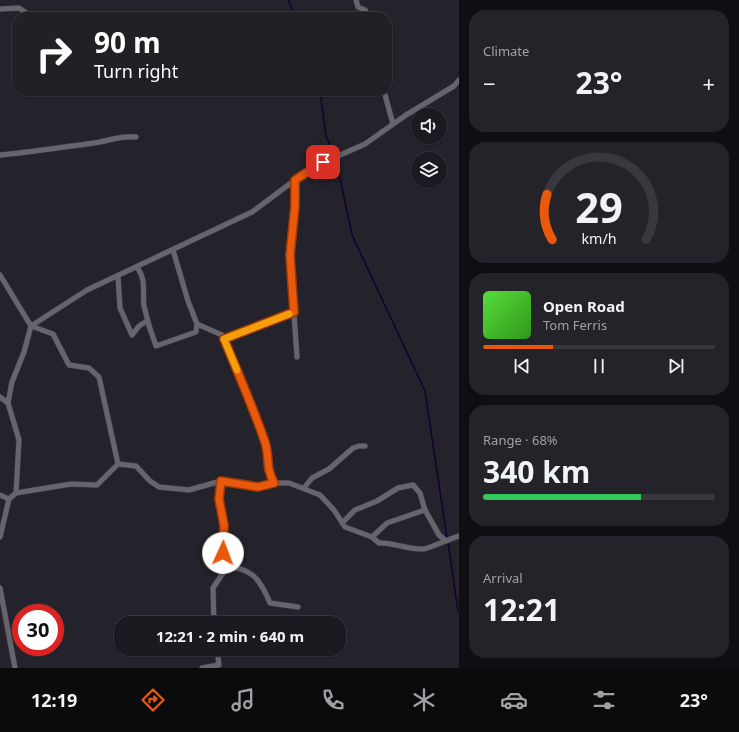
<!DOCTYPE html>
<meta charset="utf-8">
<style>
body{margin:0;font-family:"Noto Sans",sans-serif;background:#242329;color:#f1f3f6;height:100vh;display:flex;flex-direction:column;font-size:15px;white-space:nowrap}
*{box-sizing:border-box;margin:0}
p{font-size:13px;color:#a0a1a5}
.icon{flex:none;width:22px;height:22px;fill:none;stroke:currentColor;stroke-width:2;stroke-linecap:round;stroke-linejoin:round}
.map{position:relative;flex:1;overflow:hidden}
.sheet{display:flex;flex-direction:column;gap:10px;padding:10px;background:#0f0e12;width:280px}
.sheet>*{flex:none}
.hud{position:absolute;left:12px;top:12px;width:380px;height:84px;border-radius:16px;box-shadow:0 1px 3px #0004,0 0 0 1px #39383e;background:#202124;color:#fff;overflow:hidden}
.buttons{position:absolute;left:411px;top:108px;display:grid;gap:8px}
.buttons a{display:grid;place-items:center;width:36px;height:36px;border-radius:50%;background:#1b1a20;box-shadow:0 1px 3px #0004,0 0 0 1px #39383e;font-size:20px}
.speed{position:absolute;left:12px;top:604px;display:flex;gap:8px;font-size:20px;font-weight:700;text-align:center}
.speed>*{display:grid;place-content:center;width:52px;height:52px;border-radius:50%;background:#1b1a20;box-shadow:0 1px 3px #0004,0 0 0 1px #39383e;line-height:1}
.speed .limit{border:6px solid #d22;background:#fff;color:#111}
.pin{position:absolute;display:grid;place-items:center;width:34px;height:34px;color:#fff;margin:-17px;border-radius:8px;box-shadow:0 2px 6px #0006}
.me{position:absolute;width:44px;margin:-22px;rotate:2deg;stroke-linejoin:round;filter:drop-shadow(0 0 3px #0008)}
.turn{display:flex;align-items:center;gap:14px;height:84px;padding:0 16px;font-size:18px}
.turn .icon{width:52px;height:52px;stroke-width:2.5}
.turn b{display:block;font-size:28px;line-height:34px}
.big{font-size:30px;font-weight:700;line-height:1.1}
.sheet .tile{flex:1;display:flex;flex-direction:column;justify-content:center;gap:6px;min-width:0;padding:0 14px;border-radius:16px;background:#242329}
.sheet .dial{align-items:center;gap:0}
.dial svg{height:104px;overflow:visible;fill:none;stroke:#39383e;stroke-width:7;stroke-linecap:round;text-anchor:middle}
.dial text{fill:#f1f3f6;stroke:none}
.song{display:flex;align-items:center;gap:12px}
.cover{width:48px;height:48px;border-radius:6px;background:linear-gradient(135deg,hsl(110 70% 55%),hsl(110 70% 35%))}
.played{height:4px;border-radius:2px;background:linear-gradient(90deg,#ea580c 30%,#39383e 30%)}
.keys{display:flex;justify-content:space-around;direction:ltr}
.heat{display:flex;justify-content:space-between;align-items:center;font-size:22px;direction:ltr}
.charge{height:6px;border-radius:3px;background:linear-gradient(90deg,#34c759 68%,#39383e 0)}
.trip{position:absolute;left:114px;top:616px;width:232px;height:40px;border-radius:16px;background:#1b1a20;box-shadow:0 1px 3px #0004,0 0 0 1px #39383e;font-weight:700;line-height:40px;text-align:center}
.tabs{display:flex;height:64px;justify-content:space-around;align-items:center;background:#0b0a0d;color:#a0a1a5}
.tabs .icon{width:28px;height:28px}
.tabs .selected{color:#ea580c}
.tabs b{font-size:18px;color:#f1f3f6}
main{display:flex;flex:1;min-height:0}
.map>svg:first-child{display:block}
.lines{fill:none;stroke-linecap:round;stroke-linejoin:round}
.stream{stroke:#140032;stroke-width:1.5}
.minor-casing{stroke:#3e3d43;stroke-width:6}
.minor{stroke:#66656e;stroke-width:5}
.route-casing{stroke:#983908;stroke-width:10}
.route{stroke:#ea580c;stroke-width:7}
.slow{stroke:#f59e0b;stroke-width:7}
</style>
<main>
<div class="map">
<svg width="459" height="668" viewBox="0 0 459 668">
<rect width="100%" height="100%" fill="#24222a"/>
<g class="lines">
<!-- stream -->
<path class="stream" d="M288 0 296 17
M320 91 326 136 335 156
M336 159 352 235 425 391 447 538
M448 542 458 611"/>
<defs>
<path id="minor" d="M356 0 358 7 365 10 369 17
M0 9 19 8 28 14 29 17
M384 91 393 124
M0 155C31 152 63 147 94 143 110 141 120 135 136 137
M295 180V206L290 255 297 357
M173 250 188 301 197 324 222 335 257 419 266 445 267 471 274 483
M137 267C147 281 142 290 144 306 147 320 151 333 156 346L196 332 197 324
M0 275 31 326 24 352 12 382 8 403 19 440 16 493 9 499 0 537
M118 276 120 308 132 335 139 326 147 321
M224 339 294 312
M0 397 8 403
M118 464 99 377 89 368 69 365 53 334 31 326 87 290 252 212 311 168 365 144 406 115 454 86 459 80
M221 481 219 499 224 525 222 567C250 566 260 578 270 603L298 607
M304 488 312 478 329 469 353 448 359 446H365
M16 493 71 484 97 485 118 464 136 466 150 481 159 487 189 490 221 481 257 487 274 483H289L320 495 334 510 345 527 372 537 379 543C394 542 407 550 423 549 428 549 452 538 459 536
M0 495 9 499
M342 523 355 510 377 501 398 488 413 485 420 493 425 510
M372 537 387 523 425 510 439 535 445 540
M0 588 15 668
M214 623 213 588 223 573 222 567
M202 668 219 665 217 649"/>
</defs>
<!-- minor casing -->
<use href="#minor" class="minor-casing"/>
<!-- minor -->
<use href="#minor" class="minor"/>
</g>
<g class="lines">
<defs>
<path id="route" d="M223 553 224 525 219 499 221 481 258 487 274 483C265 466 270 458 265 442 253 407 238 373 224 339L294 312 290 255 295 206V180L323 162"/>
</defs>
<!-- route casing -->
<use href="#route" class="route-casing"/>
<!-- route -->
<use href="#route" class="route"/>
<!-- slow -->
<path class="slow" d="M237 370 224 339 289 314"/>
</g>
</svg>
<div class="buttons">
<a><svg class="icon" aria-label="sound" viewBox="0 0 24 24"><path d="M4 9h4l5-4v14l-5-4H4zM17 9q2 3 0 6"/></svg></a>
<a><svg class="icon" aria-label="layers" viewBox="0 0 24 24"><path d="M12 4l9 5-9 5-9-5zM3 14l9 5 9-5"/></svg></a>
</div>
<div class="speed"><div class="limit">30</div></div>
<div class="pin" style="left:323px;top:162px;background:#d93025"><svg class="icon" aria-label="arrive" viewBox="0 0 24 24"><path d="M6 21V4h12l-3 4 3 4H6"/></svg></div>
<svg class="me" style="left:223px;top:553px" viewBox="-20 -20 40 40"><circle r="19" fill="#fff"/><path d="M0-13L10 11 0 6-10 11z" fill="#ea580c"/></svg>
<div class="trip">12:21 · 2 min · 640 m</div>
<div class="hud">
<div class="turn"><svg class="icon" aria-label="right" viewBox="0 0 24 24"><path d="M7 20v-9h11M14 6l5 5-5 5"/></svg><div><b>90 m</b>Turn right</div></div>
</div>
</div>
<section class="sheet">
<div class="tile"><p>Climate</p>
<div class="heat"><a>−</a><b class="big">23°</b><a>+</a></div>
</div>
<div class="tile dial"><svg viewBox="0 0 100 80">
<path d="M14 69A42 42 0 1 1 86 69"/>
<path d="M14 69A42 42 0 0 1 10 34" stroke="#ea580c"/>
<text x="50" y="56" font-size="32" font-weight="700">29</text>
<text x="50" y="72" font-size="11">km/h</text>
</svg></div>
<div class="tile">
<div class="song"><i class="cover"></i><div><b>Open Road</b><p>Tom Ferris</p></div></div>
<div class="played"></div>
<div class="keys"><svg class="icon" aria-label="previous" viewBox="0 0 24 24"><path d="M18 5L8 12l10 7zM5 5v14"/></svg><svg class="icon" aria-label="pause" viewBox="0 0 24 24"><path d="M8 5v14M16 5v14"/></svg><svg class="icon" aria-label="next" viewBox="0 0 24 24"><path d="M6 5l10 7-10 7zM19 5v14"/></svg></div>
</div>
<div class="tile"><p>Range · 68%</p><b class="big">340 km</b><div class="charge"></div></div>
<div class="tile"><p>Arrival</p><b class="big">12:21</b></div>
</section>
</main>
<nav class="tabs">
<b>12:19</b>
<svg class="icon selected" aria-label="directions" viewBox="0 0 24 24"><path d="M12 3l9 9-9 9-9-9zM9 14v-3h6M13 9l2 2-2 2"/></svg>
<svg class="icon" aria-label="music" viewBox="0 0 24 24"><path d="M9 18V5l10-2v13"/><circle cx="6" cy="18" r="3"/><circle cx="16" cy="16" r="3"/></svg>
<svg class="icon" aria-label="phone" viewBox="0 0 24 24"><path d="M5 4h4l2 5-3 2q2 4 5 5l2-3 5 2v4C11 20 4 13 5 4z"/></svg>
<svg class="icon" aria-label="climate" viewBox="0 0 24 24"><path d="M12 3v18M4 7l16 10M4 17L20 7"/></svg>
<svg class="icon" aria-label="car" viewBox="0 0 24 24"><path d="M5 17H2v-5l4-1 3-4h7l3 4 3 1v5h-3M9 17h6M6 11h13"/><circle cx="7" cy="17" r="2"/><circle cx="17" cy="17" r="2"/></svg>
<svg class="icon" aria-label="filters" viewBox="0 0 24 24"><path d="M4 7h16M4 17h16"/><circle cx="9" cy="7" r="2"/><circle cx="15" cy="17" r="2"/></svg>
<b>23°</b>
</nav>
